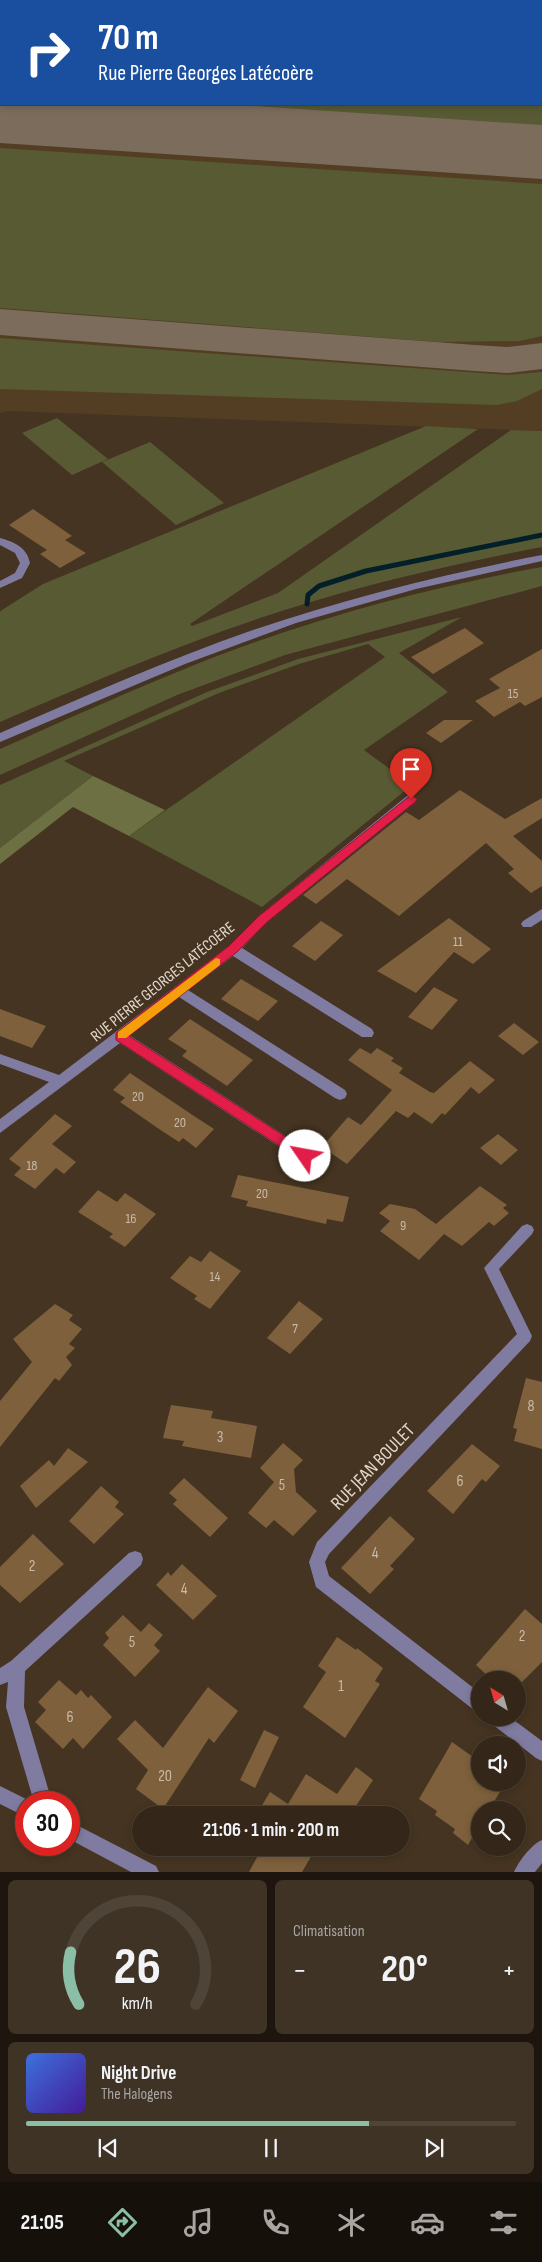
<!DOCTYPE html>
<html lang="fr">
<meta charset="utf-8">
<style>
body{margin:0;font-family:"Sofia Sans Condensed",sans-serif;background:#3f3326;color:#f1f3f6;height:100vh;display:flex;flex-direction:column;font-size:19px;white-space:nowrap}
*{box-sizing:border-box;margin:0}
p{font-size:16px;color:#a9a5a2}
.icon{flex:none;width:28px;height:28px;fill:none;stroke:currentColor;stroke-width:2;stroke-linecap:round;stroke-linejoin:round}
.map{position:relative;height:1872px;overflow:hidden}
.sheet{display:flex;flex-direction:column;gap:8px;padding:8px;background:#1d150e;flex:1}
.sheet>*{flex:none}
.top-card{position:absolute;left:0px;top:0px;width:542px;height:105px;box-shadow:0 2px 8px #0003,0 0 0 1px #4e4438;background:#1a4fa0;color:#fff;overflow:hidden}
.needle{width:32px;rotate:323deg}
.tools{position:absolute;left:471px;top:1671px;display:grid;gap:10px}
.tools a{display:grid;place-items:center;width:55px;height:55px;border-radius:50%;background:#342719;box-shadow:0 2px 8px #0003,0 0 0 1px #4e4438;font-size:25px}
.speed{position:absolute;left:15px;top:1791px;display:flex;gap:10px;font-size:25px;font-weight:700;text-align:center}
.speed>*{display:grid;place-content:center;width:65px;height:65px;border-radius:50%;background:#342719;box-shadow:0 2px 8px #0003,0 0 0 1px #4e4438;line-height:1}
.speed .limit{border:8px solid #d22;background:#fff;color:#111}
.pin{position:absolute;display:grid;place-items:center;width:42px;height:42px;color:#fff;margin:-51px -21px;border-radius:50% 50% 50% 0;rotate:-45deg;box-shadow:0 0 5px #0007}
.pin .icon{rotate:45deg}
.me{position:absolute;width:55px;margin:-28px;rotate:303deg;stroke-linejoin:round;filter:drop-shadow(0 0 4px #0008)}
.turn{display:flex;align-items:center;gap:18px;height:105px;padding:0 15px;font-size:22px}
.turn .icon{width:65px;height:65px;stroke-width:2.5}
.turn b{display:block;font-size:35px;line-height:42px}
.big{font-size:38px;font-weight:700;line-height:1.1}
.sheet .tile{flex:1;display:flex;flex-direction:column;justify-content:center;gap:8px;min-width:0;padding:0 18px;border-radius:8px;background:#3f3326}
.sheet .dial{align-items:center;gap:0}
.dial svg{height:130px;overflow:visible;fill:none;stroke:#4e4438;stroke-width:7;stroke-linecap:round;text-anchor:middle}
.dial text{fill:#f1f3f6;stroke:none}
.song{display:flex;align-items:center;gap:15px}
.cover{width:60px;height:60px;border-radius:8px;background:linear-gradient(135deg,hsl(220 70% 55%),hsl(260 70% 35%))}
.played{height:5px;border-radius:2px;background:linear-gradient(90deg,#8abfa5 70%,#4e4438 70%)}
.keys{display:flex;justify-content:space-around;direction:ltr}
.heat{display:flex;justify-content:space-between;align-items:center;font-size:28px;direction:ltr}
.sheet .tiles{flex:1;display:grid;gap:8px;grid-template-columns:1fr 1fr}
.tile:last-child{grid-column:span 2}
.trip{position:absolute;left:132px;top:1806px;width:278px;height:50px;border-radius:25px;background:#342719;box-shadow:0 2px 8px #0003,0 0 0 1px #4e4438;font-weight:700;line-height:50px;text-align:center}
.tabs{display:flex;height:80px;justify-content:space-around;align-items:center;background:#15100a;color:#a9a5a2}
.tabs .icon{width:35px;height:35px}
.tabs .current{color:#8abfa5}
.tabs b{font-size:22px;color:#f1f3f6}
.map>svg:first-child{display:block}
.built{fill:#533e24;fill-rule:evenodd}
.green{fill:#575a33}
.forest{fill:#6d7043}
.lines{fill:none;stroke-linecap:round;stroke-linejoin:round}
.stream{stroke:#031f29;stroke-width:5}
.taxiway{fill:#7b6c5c;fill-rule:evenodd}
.runway{fill:#7b6c5c;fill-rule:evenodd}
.building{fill:#7e603c}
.minor{fill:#807ca1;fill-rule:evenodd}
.route{fill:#e11d48;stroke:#92132f}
.slow{fill:#f59e0b}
.labels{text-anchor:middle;stroke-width:5;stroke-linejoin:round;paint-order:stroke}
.number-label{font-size:14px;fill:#c9baa8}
.street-label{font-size:16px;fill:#e2d8cc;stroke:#453421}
.near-number-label{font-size:16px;fill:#c9baa8}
.near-street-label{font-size:19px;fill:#e2d8cc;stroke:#453421}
</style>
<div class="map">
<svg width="542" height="1872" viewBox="0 0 542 1872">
<rect width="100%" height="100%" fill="#453421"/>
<!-- built -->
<path class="built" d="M0 0H542V431L7 411 0 413ZM1 1H541V104H1Z"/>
<!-- green -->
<path class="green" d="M0 0H542V126L182 104H541V1H1V93Z
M0 148 542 184V336L519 341 438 342 0 308Z
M0 338 508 375 542 372V389L517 401 497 405 0 389Z
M57 418 108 459 72 475 22 433Z
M426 426 478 429 190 624 192 626 278 593 511 430 542 431V547C465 562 389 579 314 601 206 633 103 677 0 722V612L2 610 43 584Z
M150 442 224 503 176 525 102 462Z
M542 567V586L285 655 177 695 0 775V749C69 718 139 687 209 659 316 618 429 587 542 567Z
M462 617 399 653 448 692 364 750 412 785 262 907 129 836 385 657 368 644 299 664 219 693 64 761 93 776 0 848V785L207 692 298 659Z"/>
<!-- forest -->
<path class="forest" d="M93 776 165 810 129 836 73 807 0 864V848Z"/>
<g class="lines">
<!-- stream -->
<path class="stream" d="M307 604 308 595 319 586 366 571 542 535"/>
<!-- taxiway -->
<path class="taxiway" d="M0 309 475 345 507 347 542 343V369L507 373 475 371 0 335Z"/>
<!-- runway -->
<path class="runway" d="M0 89 1 104H222L542 125V179L0 143Z"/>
</g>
<!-- building -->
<path class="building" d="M33 509 72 536 65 540 86 553 60 568 40 554 47 550 9 525Z
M465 628 484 643 433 674 411 657Z
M542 649V697L525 706 520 702 494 717 475 701 500 688 489 679Z
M444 720H473L441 743 426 733Z
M460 790 505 819 542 798V818L513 836 542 861V886L531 893 508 873 514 869 486 843 399 916 347 879 316 904 303 895 406 812 419 820Z
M449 918 491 949 473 964 454 952 416 993 377 971Z
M321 921 343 935 315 961 292 946Z
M241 979 278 1001 258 1021 221 999Z
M434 987 458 1000 432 1030 408 1017Z
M0 1009 46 1026 32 1048 0 1036Z
M190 1019 253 1060 227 1086 182 1056 187 1051 168 1039Z
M514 1023 539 1042 523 1055 498 1036Z
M360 1048 371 1054 377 1048 394 1058 391 1061 403 1068 399 1073 430 1092 434 1093 470 1061 495 1080 479 1094 471 1087 445 1115 442 1113 432 1124 414 1112 408 1118 396 1111 347 1164 322 1147 348 1117 361 1125 392 1090 348 1060Z
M130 1073 194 1116 214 1129 196 1148 183 1138 179 1142 162 1131 120 1102 125 1098 113 1090Z
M55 1114 72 1126 52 1144 76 1162 64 1174 56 1168 35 1189 14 1175 21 1168 9 1159Z
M498 1134 518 1150 501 1165 480 1148Z
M238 1175 349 1197 343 1222 327 1219 326 1224 246 1206 248 1201 231 1197Z
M480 1186 507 1205 503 1208 509 1213 494 1226 489 1222 462 1246 444 1234 419 1260 380 1231 390 1221 379 1213 390 1204 415 1209 436 1224Z
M98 1190 117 1202 125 1193 156 1214 125 1247 109 1237 113 1234 78 1212Z
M210 1251 241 1271 210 1309 194 1299 197 1296 170 1278 190 1256 201 1262Z
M299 1301 323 1319 290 1354 267 1338Z
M55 1304 73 1315 69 1320 82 1329 69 1344 75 1348 66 1357 72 1365 59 1381 55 1378 0 1447V1401L32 1362 13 1339Z
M526 1378 542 1382V1449L514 1441 517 1429 513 1428Z
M171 1405 213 1411 211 1418 257 1426 251 1458 182 1446 184 1441 163 1438Z
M283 1443 303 1460 294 1469 296 1492 317 1511 293 1536 274 1520 266 1528 248 1513 274 1482 260 1468Z
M472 1444 500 1466 486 1482 482 1479 453 1514 427 1491Z
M68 1448 88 1462 36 1508 20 1486 49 1460 54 1466Z
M184 1478 228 1518 210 1537 173 1504 177 1500 169 1493Z
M101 1486 119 1502 115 1507 124 1514 94 1544 69 1521Z
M390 1516 415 1539 390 1566 394 1569 370 1594 341 1568Z
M33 1534 64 1564 20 1603 0 1585V1567Z
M182 1564 217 1596 193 1620 156 1585 168 1572 171 1576Z
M525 1609 542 1624V1662L521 1683 518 1680H492L476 1665Z
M123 1615 141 1632 149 1623 163 1635 154 1645 160 1651 135 1677 103 1645 109 1638 105 1633Z
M337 1637 356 1650 357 1648 383 1668 375 1681 380 1684 345 1738 303 1707 326 1672 318 1666Z
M59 1680 76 1695 81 1690 88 1698 91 1695 112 1717 83 1749 73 1738 63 1749 35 1722 46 1710 38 1702Z
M208 1687 238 1711 214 1743 209 1738 163 1809 136 1789 148 1770 117 1739 135 1720 163 1748Z
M264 1730 279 1737 255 1788 240 1780Z
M452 1742 480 1762V1782H506L489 1810H480V1824L468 1845 453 1833 455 1829 435 1815 437 1811 419 1799Z
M356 1767 373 1780 350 1815H256L270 1792 288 1804 306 1774 337 1794Z
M262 1848H316L302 1872H249Z"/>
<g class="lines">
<!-- minor -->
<path class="minor" d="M0 538C14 542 27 547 30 563L22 578 0 588V581L15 573 20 563 15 553 0 545Z
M542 555V561L416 589 296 623 185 664 0 742V733C83 697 167 660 253 630 347 598 444 574 542 555Z
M411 795 417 799 415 802 267 922 242 948 372 1029 374 1033 372 1037H362L233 956 188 990 345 1090 347 1094 345 1098 340 1100 335 1098 179 997 129 1035 310 1152 312 1156 310 1160 305 1162 300 1160 120 1043 0 1133V1119L49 1082 0 1064V1054L59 1075 229 946 259 916 407 796Z
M542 909V920L531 927H523L521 924 523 921Z
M527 1224 532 1226 534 1230 532 1234 499 1269 532 1336 530 1341 329 1554 325 1562 329 1576 480 1693V1713L474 1710 316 1587 309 1562 317 1542 517 1334 484 1268 522 1226Z
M135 1551 141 1553 143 1559 141 1565 25 1671 24 1707 52 1802H34L6 1707 8 1682 0 1685V1668L11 1661 129 1553Z
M489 1718H511L542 1741V1761L536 1758 492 1724Z
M0 1786 32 1802H26V1817L0 1804Z
M69 1821 156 1866 159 1872H131L69 1839Z
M542 1840V1863L535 1872H514C519 1861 531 1845 542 1840Z"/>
</g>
<!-- route -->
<path class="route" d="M411 795 417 799 415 802 267 922 237 952 129 1036 309 1152 311 1156 309 1159H300L116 1040V1033L229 946 259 916Z"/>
<!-- slow -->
<path class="slow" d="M216 958 220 959V965L126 1038H118V1032Z"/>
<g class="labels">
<!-- number labels -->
<g class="number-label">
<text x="513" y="698">15</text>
<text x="458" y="946">11</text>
<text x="138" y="1101">20</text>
<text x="180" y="1127">20</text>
<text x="32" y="1170">18</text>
<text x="262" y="1198">20</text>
<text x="131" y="1223">16</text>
<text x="403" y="1230">9</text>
<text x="215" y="1281">14</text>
<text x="295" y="1333">7</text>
</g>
<!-- street labels -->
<g class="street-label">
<text transform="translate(162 981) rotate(-39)" y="6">RUE PIERRE GEORGES LATÉCOÈRE</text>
</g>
<!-- near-number labels -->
<g class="near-number-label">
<text x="531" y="1411">8</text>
<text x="220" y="1442">3</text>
<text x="460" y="1486">6</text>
<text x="282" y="1490">5</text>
<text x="375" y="1558">4</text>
<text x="32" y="1571">2</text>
<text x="184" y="1594">4</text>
<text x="522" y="1641">2</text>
<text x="132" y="1647">5</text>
<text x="341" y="1691">1</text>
<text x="70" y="1722">6</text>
<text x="165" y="1781">20</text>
</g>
<!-- near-street labels -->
<g class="near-street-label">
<text transform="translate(372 1466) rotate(-46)" y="7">RUE JEAN BOULET</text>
</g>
</g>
</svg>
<div class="tools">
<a><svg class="needle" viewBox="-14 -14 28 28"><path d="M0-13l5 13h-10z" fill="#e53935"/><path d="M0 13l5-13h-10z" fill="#a9a5a2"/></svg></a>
<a><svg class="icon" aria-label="sound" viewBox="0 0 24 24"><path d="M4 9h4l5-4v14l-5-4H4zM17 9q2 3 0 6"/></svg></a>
<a><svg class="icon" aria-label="search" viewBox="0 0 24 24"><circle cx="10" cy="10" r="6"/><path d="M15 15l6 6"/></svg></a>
</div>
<div class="speed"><div class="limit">30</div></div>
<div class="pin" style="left:411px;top:799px;background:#d93025"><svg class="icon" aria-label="arrive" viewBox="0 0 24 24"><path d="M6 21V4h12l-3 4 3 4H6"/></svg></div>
<svg class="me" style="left:305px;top:1156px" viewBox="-20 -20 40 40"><circle r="19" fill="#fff"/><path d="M0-13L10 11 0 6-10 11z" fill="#e11d48"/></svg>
<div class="trip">21:06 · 1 min · 200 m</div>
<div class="top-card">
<div class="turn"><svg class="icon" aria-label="right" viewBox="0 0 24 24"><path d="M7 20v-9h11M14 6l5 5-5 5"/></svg><div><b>70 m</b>Rue Pierre Georges Latécoère</div></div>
</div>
</div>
<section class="sheet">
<div class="tiles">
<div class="tile dial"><svg viewBox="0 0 100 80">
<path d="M14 69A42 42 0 1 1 86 69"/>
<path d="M14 69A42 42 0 0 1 9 37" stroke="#8abfa5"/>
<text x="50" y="56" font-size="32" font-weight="700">26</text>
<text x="50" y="72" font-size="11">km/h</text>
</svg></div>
<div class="tile"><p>Climatisation</p>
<div class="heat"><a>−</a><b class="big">20°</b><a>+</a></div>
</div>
<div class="tile">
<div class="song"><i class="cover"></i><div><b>Night Drive</b><p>The Halogens</p></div></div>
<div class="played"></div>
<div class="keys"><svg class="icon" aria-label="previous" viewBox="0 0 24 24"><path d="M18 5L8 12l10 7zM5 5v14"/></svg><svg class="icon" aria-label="pause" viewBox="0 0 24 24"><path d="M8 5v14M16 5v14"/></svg><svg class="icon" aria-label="next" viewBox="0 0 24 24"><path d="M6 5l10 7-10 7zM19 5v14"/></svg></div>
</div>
</div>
</section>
<nav class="tabs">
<b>21:05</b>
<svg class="icon current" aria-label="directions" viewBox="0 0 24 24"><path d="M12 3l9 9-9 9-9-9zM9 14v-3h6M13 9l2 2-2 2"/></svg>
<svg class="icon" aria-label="music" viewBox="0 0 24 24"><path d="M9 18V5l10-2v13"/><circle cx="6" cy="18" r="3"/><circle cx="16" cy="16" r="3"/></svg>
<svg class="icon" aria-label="phone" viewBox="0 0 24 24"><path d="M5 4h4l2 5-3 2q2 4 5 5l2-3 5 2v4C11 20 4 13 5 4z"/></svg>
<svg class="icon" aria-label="climate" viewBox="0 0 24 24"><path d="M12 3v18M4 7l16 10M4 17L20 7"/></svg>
<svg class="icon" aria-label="car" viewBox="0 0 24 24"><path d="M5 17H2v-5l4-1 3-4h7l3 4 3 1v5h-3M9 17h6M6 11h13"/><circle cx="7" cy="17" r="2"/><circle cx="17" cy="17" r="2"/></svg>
<svg class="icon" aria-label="filters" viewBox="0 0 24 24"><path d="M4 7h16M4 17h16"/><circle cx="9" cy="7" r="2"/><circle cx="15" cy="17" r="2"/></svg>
</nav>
